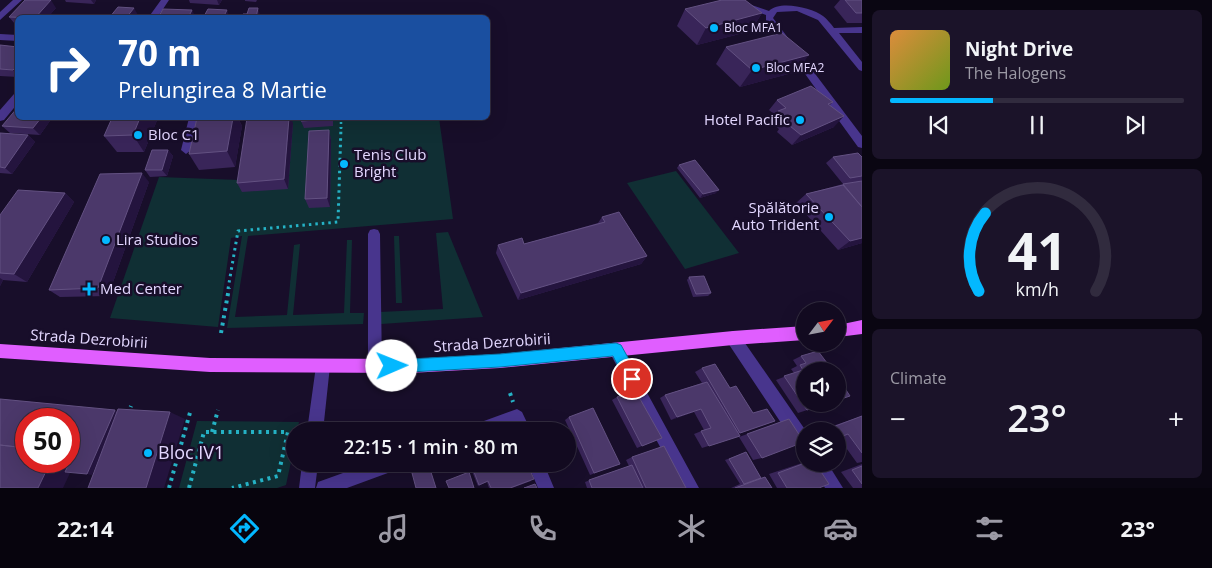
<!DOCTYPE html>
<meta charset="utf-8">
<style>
body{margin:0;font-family:"Open Sans",sans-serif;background:#1b1329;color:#f1f3f6;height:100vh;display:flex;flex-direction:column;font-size:19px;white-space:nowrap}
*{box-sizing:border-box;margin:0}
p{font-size:16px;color:#9c9aa5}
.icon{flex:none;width:28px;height:28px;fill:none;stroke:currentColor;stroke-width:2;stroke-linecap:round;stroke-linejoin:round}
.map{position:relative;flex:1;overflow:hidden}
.panel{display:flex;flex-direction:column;gap:10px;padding:10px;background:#0a0612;width:350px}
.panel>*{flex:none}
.top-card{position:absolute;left:15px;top:15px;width:475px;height:105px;border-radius:8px;box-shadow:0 5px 20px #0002,0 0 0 1px #312b3e;background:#1a4fa0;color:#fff;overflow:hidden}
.needle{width:32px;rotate:58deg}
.tools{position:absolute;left:796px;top:302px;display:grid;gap:10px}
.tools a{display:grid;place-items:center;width:50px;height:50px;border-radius:50%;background:#120a20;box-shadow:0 5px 20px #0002,0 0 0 1px #312b3e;font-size:25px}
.speed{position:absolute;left:15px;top:408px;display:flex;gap:10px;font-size:25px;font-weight:700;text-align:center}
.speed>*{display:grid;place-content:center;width:65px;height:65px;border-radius:50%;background:#120a20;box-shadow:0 5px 20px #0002,0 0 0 1px #312b3e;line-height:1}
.speed .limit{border:8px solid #d22;background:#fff;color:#111}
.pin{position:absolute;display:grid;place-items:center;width:42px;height:42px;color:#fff;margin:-21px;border:2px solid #fff;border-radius:50%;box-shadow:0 1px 5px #0007}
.me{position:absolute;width:55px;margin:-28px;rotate:89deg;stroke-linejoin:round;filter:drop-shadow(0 0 4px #0008)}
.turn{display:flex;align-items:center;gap:18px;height:105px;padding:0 20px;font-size:22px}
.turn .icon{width:65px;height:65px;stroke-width:2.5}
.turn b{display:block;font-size:35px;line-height:42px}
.big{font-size:38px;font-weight:600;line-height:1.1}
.panel .tile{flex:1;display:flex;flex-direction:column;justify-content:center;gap:8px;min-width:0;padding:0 18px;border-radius:8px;background:#1b1329}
.panel .dial{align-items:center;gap:0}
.dial svg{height:130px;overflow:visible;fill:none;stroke:#312b3e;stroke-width:7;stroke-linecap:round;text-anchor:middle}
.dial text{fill:#f1f3f6;stroke:none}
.song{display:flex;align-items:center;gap:15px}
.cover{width:60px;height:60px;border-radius:8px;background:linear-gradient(135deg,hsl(30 70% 55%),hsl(80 70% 35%))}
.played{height:5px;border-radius:2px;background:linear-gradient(90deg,#03b8ff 35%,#312b3e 35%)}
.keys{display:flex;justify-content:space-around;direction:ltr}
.heat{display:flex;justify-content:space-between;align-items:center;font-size:28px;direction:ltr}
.trip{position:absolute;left:286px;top:422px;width:290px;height:50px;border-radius:25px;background:#120a20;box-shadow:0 5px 20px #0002,0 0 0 1px #312b3e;font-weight:600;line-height:50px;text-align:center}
.tabs{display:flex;height:80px;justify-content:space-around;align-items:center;background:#07040d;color:#9c9aa5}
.tabs .icon{width:35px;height:35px}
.tabs .current{color:#03b8ff}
.tabs b{font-size:22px;color:#f1f3f6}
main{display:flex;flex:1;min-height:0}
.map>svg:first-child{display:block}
.green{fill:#102f34}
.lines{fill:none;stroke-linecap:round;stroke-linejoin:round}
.path-far2{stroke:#25b2c5;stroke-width:2.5;stroke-dasharray:2 3;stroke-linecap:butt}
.path-far1{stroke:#25b2c5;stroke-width:3;stroke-dasharray:2.5 4;stroke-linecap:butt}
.path{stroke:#25b2c5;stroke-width:4;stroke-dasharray:3 4.5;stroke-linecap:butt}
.minor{fill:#48358d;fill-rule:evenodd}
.major{fill:#e05eff;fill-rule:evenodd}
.wall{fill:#392559}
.shaded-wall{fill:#24143e}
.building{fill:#4b386a;stroke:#635182}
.route{fill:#03b8ff;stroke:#0278a6}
.poi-dot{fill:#03b8ff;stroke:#180e2a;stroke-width:2}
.labels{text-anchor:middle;stroke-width:5;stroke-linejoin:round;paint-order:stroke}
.far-poi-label{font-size:12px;fill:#e3d7ff;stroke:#180e2a;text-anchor:start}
.poi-label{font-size:15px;fill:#e3d7ff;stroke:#180e2a;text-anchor:start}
.street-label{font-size:15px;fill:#e3d7ff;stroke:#180e2a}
.near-poi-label{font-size:18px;fill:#e3d7ff;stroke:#180e2a;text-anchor:start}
</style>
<main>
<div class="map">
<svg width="862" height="488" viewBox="0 0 862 488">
<rect width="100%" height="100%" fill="#180e2a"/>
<!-- green -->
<path class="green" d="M248 118H439L453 219 248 236 235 317 287 315 294 245 300 244 293 315 344 313 347 240H352L350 313H364L363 324 227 328 242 236 231 238 218 327 110 318 159 177 239 180Z
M676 171 739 253 685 269 627 183Z
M448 232 483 317 381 324 380 312 443 309 436 233Z
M394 236H399L402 303H396Z
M197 421 299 422 297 431H295V443L286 485 277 488H179Z"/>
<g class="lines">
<!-- path-far2 -->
<path class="path-far2" d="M341 129V118"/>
<!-- path-far1 -->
<path class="path-far1" d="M228 289 238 231 338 222 341 127"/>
<!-- path -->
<path class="path" d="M221 333 229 288
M510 393 513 402
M128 414 131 406
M212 432 218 410
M169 488 191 409
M189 488 204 432H288L278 476 232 488"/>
<!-- minor -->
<path class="minor" d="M13 0H22L0 20V12Z
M161 0H169L157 18H148Z
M724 0H737L769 11C780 0 812 8 823 16 827 19 831 24 834 28L862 27V33H839L862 62V71L859 70 818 20 797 11 777 12 773 18 862 136V148L858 147 766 20V15Z
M0 34 18 35V41L0 40Z
M18 93V103L4 120 0 121V110L14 94Z
M189 118H199L191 150 186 154 181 150Z
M374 229 378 230 380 234 382 366 380 371 375 373 370 371 368 366V234L370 230Z
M733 331 738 333 806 431 805 452 799 450 728 343 726 338 728 333Z
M616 343 621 345 699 488H682L611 355 609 350 611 345Z
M323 359 328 361 330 366 323 431H307L316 366 318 361Z
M517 409 522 412 531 431H515L513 426 499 431H471L473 425Z
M302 464H318L315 488H299Z
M368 464H398L396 470 347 488H316L318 482Z
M528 464H544L554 488H538Z
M811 464H828L843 488H825Z"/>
<!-- major -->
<path class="major" d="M862 320V334L838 337V325Z
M805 326V340L733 345 500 368 410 373 210 372 0 358V344L210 358 410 359 500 354 733 331Z"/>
</g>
<!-- wall -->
<path class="wall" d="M65 0H96L94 4 66 2Z
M189 0H222L219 5 190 3Z
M245 0H257L256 2 245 1Z
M840 0H862V23H847L834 7Z
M56 8 47 18H18V25L15 24 9 17Z
M685 9 762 13 751 31 697 45 677 26Z
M0 45 18 47V77L0 76Z
M726 47 796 72 740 87 716 64Z
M777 100 833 102 830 105 834 127 792 145 777 132 779 129 770 122 775 115 769 110Z
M52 118 40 135 10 133 2 126Z
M112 118H158L144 152H117L104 136Z
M197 118H238L242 126 235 167 199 170 189 154Z
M333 118V126L304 128 301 121Z
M293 123 288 189 242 192 237 183Z
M329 130 331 140 330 207 309 208 305 199Z
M0 133 28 135 35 142 12 174 0 173Z
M168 150 173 156 167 176 150 177 145 170Z
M833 157H862V243L838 250 796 203 806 194 843 184 826 163Z
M679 165 716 193 700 198 677 168Z
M149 182 108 296 60 297 49 290Z
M65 193 74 202 27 282 3 280 0 286V215Z
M602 217 647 256 641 264 518 300 496 253 498 245 524 244 598 223Z
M689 277 711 293 708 296 693 297 687 280Z
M818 351 826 404 798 413 776 380 794 373 791 369 797 366 793 360 801 356Z
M702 368 730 388 753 413 775 421 738 434 740 436 702 448 694 434 704 430 694 412 671 420 660 398 665 395 702 383 695 372Z
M617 397 662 438 637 448 612 400Z
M862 416V462L857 463 839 438 838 431H818Z
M569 417 620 464 590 475 565 420Z
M789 419 762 458 753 460 739 437Z
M746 452 761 478 765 477 772 488H731L740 484 725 460Z
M632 457 686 488H587L585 482 629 466 626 460Z
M805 462 819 488H777L769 474Z
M469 464H527L531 481 512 488H489L487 482 478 486Z
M862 464V488H853L841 472Z"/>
<!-- shaded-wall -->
<path class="shaded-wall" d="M51 0 56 8 47 18H35Z
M91 0H96L94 4Z
M217 0H222L219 5Z
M134 8 138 15 136 18H126Z
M258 8 260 15V18H256Z
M192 10 196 18H188Z
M227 10 230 18H223Z
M762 13 751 31 697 45 706 28Z
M809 55 796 72 740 87 752 70Z
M18 65V76L13 70Z
M844 116 834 127 792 145 801 135Z
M41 118H52L40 135 33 128Z
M140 118H158L144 152 133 135Z
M233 118H238L242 126 235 167 227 151Z
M289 118H291L293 123 288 189 284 179Z
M329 130 331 140 330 207 327 198Z
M28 135 35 142 12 174 5 168Z
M168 150 173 156 167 176 162 170Z
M142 173 149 182 108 296 98 288Z
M719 190 716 193 700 198 703 194Z
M65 193 74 202 27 282 14 274Z
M862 238V243L838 250 850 241Z
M647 256 641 264 518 300 521 293Z
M0 278 3 280 0 286Z
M701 409 694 412 671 420 677 417Z
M115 410 118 412 92 475 87 474Z
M170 412 185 419 164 488H146Z
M69 454 78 456 65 472 70 473 63 488H38L51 461H69Z"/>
<!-- building -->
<path class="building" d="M25 0H51L35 18 9 17Z
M722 0H745L762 13 706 28 685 9Z
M845 0H862V13H856Z
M118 7 134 8 126 18H109Z
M249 8H258L256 18H242L243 14H247Z
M163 9 192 10 188 18H158Z
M208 9 227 10 223 18H203Z
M782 33 809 55 752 70 726 47Z
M0 45 18 47V65L13 70 0 69Z
M811 86 833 102 828 104 844 116 801 135 785 122 789 120 778 111 786 108 777 100Z
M18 107V118H41L33 128 2 126Z
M112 118H140L133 135 104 136Z
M197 118H233L227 151 189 154Z
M247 118H289L284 179 237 183Z
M302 118H331V119L301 121Z
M329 130 327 198 305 199 309 131Z
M0 133 28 135 5 168 0 167Z
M152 150H168L162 170H145Z
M858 153 862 157V176L850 178 833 157Z
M695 160 719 190 703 194 679 165Z
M142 173 98 288 49 290 100 174Z
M862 181V207L843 184Z
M843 185 862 207V238L850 241 806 194Z
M18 190 65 193 14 274 0 273V215Z
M619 212 647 256 521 293 498 245 522 238 524 244 605 222 602 217Z
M704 276 711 293 696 294 689 277Z
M818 351 833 371H805V404H825L807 410 784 376 803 370 800 365 806 363 801 356Z
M715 364 730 388 736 386 753 413 767 409 775 421 740 433 702 368Z
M838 378 850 396 838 400Z
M707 382 740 436 709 446 701 431 711 428 701 409 677 417 665 395Z
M635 390 662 438 642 446 617 397Z
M0 399 115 410 87 474 65 472 73 455 69 454V419H26V448L0 445Z
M593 408 620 464 594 473 569 417Z
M118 409 170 412 146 488H88Z
M862 416V453L848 434 838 438V431H822Z
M789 419 804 442 762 458 747 434Z
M0 445 26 448V461H51L38 488H0Z
M664 446 686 488H646L632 457Z
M746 452 761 478 744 484 729 459Z
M805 463V464H816L829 484 819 488H787L778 473Z
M471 464H527L534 479 510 488H491L488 481 479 485Z
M632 465 643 488H592L589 480Z
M429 466 436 488H416L412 473Z
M862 466V484L852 470Z
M469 472 474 488H449L446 481Z
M765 477 772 488H735Z
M535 484 537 488H524Z"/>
<!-- route -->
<path class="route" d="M616 343 621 345 637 374 639 379 637 384 632 386 627 384 613 356 500 367 392 373 388 371 386 366 388 362 392 360 500 354Z"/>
<!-- markers -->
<g class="poi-dot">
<circle cx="714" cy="28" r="5"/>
<circle cx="756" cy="68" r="5"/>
<circle cx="800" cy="120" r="5"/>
<circle cx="138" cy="135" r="5"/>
<circle cx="344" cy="164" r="5"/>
<circle cx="829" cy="217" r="5"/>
<circle cx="106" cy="240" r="5"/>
<path d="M86.5 281.5h5v5h5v5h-5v5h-5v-5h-5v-5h5z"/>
<circle cx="148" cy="453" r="5"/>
</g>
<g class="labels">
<!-- far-poi labels -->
<g class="far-poi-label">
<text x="724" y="32">Bloc MFA1</text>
<text x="766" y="72">Bloc MFA2</text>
</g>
<!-- poi labels -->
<g class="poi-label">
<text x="790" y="125" text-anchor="end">Hotel Pacific</text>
<text x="148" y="140">Bloc C1</text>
<text x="354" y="160">Tenis Club<tspan x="354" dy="17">Bright</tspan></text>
<text x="819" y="213" text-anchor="end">Spălătorie<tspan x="819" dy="17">Auto Trident</tspan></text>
<text x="116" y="245">Lira Studios</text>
<text x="100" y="294">Med Center</text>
</g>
<!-- street labels -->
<g class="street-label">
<text transform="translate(89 339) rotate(4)" y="5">Strada Dezrobirii</text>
<text transform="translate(492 343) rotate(-4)" y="5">Strada Dezrobirii</text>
</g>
<!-- near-poi labels -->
<g class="near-poi-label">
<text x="158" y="459">Bloc IV1</text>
</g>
</g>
</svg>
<div class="tools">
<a><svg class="needle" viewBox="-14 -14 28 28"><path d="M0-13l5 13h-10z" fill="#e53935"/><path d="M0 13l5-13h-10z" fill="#9c9aa5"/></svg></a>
<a><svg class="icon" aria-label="sound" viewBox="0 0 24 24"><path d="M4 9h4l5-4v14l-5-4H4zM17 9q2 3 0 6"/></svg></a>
<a><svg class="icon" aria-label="layers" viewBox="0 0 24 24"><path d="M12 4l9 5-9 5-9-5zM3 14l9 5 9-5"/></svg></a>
</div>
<div class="speed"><div class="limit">50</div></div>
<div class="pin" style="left:632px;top:379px;background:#d93025"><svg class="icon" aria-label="arrive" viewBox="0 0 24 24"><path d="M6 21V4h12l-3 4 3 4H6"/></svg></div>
<svg class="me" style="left:392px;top:366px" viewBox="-20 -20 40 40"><circle r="19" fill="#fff"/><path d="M0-13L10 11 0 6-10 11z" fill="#03b8ff"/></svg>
<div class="trip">22:15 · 1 min · 80 m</div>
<div class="top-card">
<div class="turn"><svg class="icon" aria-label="right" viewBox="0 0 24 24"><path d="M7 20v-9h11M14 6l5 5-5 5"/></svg><div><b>70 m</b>Prelungirea 8 Martie</div></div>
</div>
</div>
<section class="panel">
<div class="tile">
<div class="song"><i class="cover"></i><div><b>Night Drive</b><p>The Halogens</p></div></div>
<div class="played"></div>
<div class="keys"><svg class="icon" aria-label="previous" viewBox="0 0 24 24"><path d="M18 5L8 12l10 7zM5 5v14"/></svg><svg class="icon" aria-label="pause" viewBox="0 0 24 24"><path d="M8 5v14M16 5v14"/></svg><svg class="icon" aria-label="next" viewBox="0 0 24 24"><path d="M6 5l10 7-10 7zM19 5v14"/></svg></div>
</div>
<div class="tile dial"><svg viewBox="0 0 100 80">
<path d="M14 69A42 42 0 1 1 86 69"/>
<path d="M14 69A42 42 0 0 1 18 21" stroke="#03b8ff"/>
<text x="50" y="56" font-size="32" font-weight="700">41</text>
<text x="50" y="72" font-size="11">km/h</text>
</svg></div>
<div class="tile"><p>Climate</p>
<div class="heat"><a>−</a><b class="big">23°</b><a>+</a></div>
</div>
</section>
</main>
<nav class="tabs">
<b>22:14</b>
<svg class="icon current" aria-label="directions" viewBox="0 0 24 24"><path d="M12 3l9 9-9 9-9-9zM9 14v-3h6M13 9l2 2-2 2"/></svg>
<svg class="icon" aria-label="music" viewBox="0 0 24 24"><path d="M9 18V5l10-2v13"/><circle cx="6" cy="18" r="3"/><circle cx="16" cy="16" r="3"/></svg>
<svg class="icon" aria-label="phone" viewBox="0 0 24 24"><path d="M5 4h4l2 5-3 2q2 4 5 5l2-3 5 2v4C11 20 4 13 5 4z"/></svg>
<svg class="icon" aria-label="climate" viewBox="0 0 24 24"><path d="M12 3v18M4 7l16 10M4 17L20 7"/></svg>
<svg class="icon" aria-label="car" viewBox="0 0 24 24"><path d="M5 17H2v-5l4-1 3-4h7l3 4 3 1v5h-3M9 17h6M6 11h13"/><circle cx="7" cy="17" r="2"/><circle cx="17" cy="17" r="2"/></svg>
<svg class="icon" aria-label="filters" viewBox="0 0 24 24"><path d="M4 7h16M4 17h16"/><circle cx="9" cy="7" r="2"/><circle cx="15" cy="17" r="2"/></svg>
<b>23°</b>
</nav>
